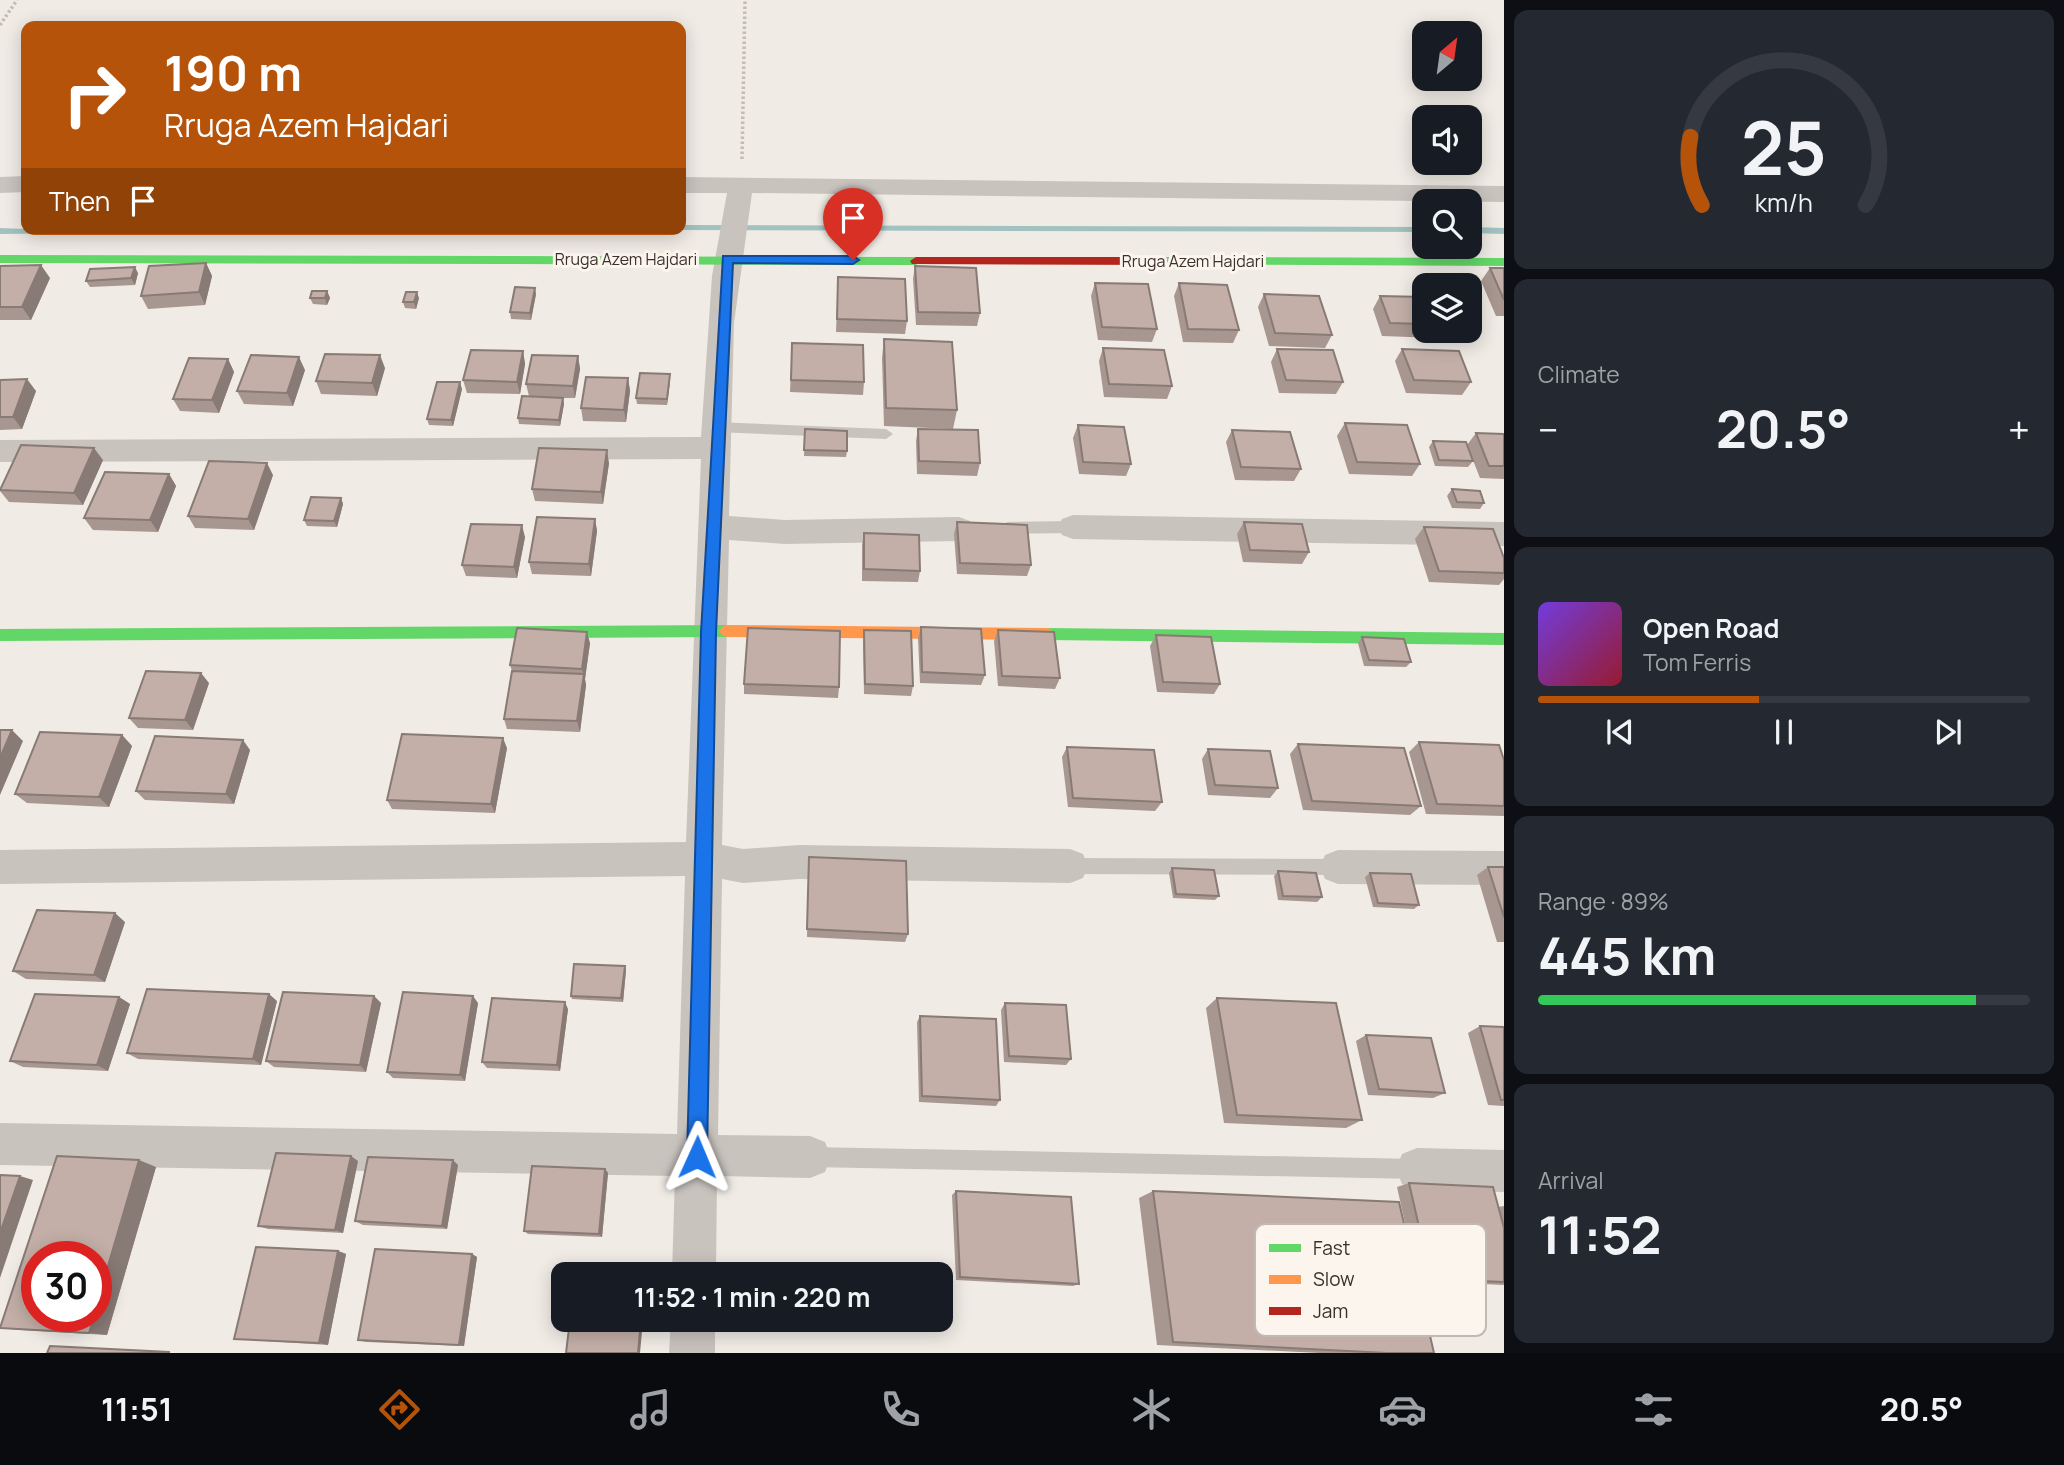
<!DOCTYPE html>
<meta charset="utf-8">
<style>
body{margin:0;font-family:Manrope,sans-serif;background:#242831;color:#f1f3f6;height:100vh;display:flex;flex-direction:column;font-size:26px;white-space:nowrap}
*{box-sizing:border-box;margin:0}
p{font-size:23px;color:#9ea1a6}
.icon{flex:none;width:38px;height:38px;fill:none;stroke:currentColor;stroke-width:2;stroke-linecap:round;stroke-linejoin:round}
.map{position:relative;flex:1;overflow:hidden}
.side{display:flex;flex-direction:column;gap:10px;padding:10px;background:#0d0f14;width:560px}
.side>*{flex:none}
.banner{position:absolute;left:21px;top:21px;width:665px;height:214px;border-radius:14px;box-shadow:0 4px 18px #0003;background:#b45309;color:#fff;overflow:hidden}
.needle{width:46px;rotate:29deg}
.controls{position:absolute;left:1412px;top:21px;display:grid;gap:14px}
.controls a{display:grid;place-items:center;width:70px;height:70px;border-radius:14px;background:#171b24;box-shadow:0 4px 18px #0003;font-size:35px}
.speed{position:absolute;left:21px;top:1241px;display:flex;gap:14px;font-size:35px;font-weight:700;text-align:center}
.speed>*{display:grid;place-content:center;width:91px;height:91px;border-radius:50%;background:#171b24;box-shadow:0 4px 18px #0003;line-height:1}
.speed .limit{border:10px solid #d22;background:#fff;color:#111}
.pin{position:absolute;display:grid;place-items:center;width:60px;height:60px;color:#fff;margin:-72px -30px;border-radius:50% 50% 50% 0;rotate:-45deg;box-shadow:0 0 7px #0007}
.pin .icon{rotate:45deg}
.me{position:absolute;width:77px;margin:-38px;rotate:1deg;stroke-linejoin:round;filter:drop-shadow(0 0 5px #0008)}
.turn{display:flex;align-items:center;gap:24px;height:147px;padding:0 28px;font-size:32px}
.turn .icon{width:91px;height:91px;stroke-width:2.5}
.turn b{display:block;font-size:49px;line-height:60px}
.then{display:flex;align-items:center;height:66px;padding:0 28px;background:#0003;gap:14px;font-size:26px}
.big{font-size:52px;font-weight:700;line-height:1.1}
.side .widget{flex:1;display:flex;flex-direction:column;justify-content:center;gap:10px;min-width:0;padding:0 24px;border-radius:14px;background:#242831}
.side .dial{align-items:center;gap:0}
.dial svg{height:182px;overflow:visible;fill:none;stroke:#363941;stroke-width:7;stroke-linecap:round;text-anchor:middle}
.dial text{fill:#f1f3f6;stroke:none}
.song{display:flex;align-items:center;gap:21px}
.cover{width:84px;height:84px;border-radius:10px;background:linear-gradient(135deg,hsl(260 70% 55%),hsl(350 70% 35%))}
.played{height:7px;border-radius:4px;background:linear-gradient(90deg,#b45309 45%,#363941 45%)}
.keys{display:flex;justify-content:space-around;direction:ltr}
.heat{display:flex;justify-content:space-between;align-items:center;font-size:38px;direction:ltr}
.charge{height:10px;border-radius:5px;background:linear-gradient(90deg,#34c759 89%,#363941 0)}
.trip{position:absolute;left:551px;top:1262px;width:402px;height:70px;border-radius:14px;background:#171b24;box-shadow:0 4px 18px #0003;font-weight:700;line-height:70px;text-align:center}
.menu{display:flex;height:112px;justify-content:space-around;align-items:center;background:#090b0e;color:#9ea1a6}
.menu .icon{width:49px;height:49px}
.menu .selected{color:#b45309}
.menu b{font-size:32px;color:#f1f3f6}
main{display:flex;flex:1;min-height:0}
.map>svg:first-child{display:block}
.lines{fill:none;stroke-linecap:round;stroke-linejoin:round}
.stream{fill:#a1c2c1;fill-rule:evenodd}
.path{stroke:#c2bbb6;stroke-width:3.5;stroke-dasharray:2.5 2.5;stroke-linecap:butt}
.lane{fill:#c9c3be;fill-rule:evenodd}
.street{fill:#c9c3be;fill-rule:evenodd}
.fast{fill:#63d668;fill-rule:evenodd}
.slow{fill:#ff974d;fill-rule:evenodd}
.jam{fill:#b3261e;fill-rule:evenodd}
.wall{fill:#a89690}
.shaded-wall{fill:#887a75}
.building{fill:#c3afa7;stroke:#887a75;stroke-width:2}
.route{fill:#1a73e8;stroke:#114b97;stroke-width:2}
.labels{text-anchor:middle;stroke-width:6;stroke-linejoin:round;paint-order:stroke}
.far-street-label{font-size:16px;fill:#3b302b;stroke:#fbf5ee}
.key{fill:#fbf5ee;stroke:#c1bab4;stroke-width:2}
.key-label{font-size:19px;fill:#3b302b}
</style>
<main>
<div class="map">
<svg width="1504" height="1353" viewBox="0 0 1504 1353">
<rect width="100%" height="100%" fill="#f0ebe5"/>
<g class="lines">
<!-- stream -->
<path class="stream" d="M681 225 1424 227V232L678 230 681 229Z
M1470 227 1504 228V234L1470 233Z
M0 228 26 229H211L207 232 0 234Z"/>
<!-- path -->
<path class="path" d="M0 25 17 0
M742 159 745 0"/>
<!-- lane -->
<path class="lane" d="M716 422 886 429 893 434 886 439 716 432 709 427Z
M1073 521 1080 527 1073 533 1007 534 1000 528 1007 522Z
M1070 858 1338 859 1344 861 1347 867 1344 873 1338 875 1070 874 1064 872 1061 866 1064 860Z
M810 1147 1417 1159 1424 1162 1427 1169 1424 1176 1417 1179 810 1167 803 1164 800 1157 803 1150Z"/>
<!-- street -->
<path class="street" d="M26 176V192L0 193V177Z
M681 177 1504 186V202L752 193 734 323 729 516 785 520 959 517 970 521 974 529 970 537 959 541 785 544 729 540 722 845 743 849 799 845 1070 849 1083 854 1088 866 1083 878 1070 883 799 879 743 883 722 879 718 1135 810 1136 825 1142 831 1157 825 1172 810 1178 717 1176 716 1274H672L675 1176 0 1165V1123L677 1134 685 876 0 884V850L686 842 701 459 0 462V440L701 437 712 276 727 193H681Z
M1073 515 1504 522V546L1073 539 1062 535 1058 527 1062 519Z
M1338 850 1504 851V885L1338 884 1325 879 1320 867 1325 855Z
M1417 1148 1504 1150V1192L1417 1190 1402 1184 1396 1169 1402 1154Z
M671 1320H715V1353H669Z"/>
<!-- fast -->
<path class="fast" d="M0 255 916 257 922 261 916 265 0 263Z
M1163 257 1504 258V266L1159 264 1157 261Z
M727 625 732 627 735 631 732 635 727 637 0 641V629Z
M1046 628 1504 633V645L1046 640 1041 639 1038 634 1041 629Z"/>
<!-- slow -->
<path class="slow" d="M727 625 1046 628 1051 629 1054 634 1051 639 1046 640 727 637 722 635 719 631 722 627Z"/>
<!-- jam -->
<path class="jam" d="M916 257H1163L1169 261 1163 265 912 264 910 261Z"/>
</g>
<!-- wall -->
<path class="wall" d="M206 263 212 276 205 305 148 309 141 296Z
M0 266 50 278 31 320H0Z
M915 266 980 313 977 326 916 325 913 279Z
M1490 268H1504V316H1496L1481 281Z
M138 273 135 285 90 287 86 281Z
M838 277 907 321 905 334 836 332Z
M1095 283 1157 329 1152 342 1098 340 1091 296Z
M1179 283 1239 330 1233 343 1183 342 1174 296Z
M327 291 330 298 327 305 313 304 310 298Z
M536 294 531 320 511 319 510 312Z
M1264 294 1332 335 1325 348 1269 346 1258 307Z
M1380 296 1424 297V331H1442L1438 338 1382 336 1373 309Z
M419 298 416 309 405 308 403 302Z
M884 339 957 410 953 429 884 426 882 358Z
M792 343 864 382 863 395 790 392Z
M1103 348 1172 386 1167 399 1104 397 1099 361Z
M1277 349 1343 382 1336 394 1279 393 1271 362Z
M1402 349 1471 382 1462 395 1406 393 1395 361Z
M523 351 525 364 520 394 467 393 463 380Z
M578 356 580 369 575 398H563L564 404 560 426 519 424 518 418 529 396 526 384Z
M228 359 234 372 219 413 180 411 173 399Z
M385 368 377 396 321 394 316 381Z
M305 370 293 406 244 404 237 391Z
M670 374V381L667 405 637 404 636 398Z
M628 378 630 391 626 422 583 421 581 408Z
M0 380 36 391 22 429 0 430Z
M462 389 453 426 429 425 427 419Z
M1345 423 1420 464 1412 476 1349 474 1337 436Z
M1078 425 1131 464 1126 476 1079 474 1073 438Z
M805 429 847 451 846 457 804 456Z
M918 429 980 463 977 476 917 474 916 441Z
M1232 430 1301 469 1294 481 1235 480 1226 442Z
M1476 433 1504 434V479L1480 478 1467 445Z
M1433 441 1473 461 1468 467 1435 466 1429 447Z
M103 460 83 505 9 502 0 491V489Z
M609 463 603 504 535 501 532 489Z
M169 474 176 486 158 532 93 530 84 518Z
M273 475 254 530 195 528 188 516Z
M1452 489 1484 503 1480 509 1452 508 1447 496Z
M341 498 343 504 337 527 307 526 304 520Z
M595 519 597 531 591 576 532 574 529 562Z
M957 522 1031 565 1027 576 957 574 954 534Z
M1244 522 1309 552 1302 564 1243 562 1237 534Z
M1424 527 1504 558V579L1499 585 1429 582 1415 539Z
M864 533 920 571 918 582 862 581V545Z
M525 537 517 578 466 576 462 565Z
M921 627 985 675 981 685 920 683 918 638Z
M864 630 913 686 911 696 864 694 863 641Z
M998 630 1060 678 1055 689 998 686 994 641Z
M1156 635 1220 684 1214 694 1157 692 1150 646Z
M1362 637 1411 662 1406 667 1364 666 1358 643Z
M590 643 585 679 586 685 580 732 507 729 504 719 512 671 510 665Z
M209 683 193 730 138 728 129 718Z
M744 684 839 687 838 698 744 694Z
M122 735 132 746 109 807 27 803 15 794Z
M1419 742 1504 760V816L1426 814 1409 752Z
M1298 744 1421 806 1410 815 1303 810 1290 754Z
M1067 747 1162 802 1155 811 1068 807 1062 757Z
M507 748 495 813 392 809 387 800Z
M1208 749 1278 788 1270 798 1208 795 1202 759Z
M250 750 234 804 145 800 136 791Z
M809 857 908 934 905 942 807 937Z
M1488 867H1504V942H1497L1477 875Z
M1172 868 1219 896 1215 900 1173 898 1169 873Z
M1278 871 1322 897 1317 902 1278 900 1274 876Z
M1370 873 1419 905 1414 909 1373 907 1365 877Z
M125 922 105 982 26 979 13 971Z
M626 970 623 1002 572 999 571 996Z
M374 996 381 1003 366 1072 274 1067 266 1061Z
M119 997 130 1004 108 1071 23 1067 10 1061Z
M1217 998 1362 1120 1346 1128 1224 1123 1206 1008Z
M277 1001 261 1065 138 1059 127 1053Z
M478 1003 465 1081 393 1078 387 1072Z
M1005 1003 1071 1059 1066 1065 1004 1062 1001 1010Z
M568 1009 560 1071 487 1068 482 1062Z
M920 1016 1000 1100 996 1106 919 1102 917 1022Z
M1480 1026 1504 1027V1106L1488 1105 1468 1033Z
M1366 1035 1445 1093 1433 1098 1368 1095 1356 1041Z
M358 1161 343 1233 268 1229 258 1226Z
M458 1165 447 1229 363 1225 355 1221Z
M156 1167 107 1335 21 1330 0 1328Z
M605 1169 608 1173 602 1237 528 1234 524 1231Z
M1409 1183 1498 1207 1504 1206V1285L1418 1281 1397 1187Z
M956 1191 1079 1284 1073 1286 956 1280 952 1195Z
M1153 1191 1434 1353H1320L1157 1345 1139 1198Z
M338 1251 346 1254 328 1345 234 1339Z
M472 1254 477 1257 464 1346 366 1342 358 1340Z"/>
<!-- shaded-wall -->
<path class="shaded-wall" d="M206 263 212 276 205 305 199 292Z
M41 265 50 278 31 320 22 307Z
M135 267 138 273 135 285 131 278Z
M535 288 536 294 531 320 530 313Z
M327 291 330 298 327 305 325 298Z
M417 292 419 298 416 309 414 302Z
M523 351 525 364 520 394 517 382Z
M380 355 385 368 377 396 372 383Z
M578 356 580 369 575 398 573 386Z
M299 357 305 370 293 406 287 393Z
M228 359 234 372 219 413 212 400Z
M670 374V381L667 405V399Z
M628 378 630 391 626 422 624 410Z
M27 379 36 391 22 429 13 417Z
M460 382 462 389 453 426 451 420Z
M563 398 564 404 560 426 559 420Z
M94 448 103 460 83 505 74 493Z
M607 450 609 463 603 504 601 492Z
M267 463 273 475 254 530 248 519Z
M169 474 176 486 158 532 150 520Z
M341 498 343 504 337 527 334 521Z
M595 519 597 531 591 576 589 564Z
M522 525 525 537 517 578 514 567Z
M587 632 590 643 585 679 582 669Z
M201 673 209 683 193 730 185 720Z
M584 674 586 685 580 732 577 721Z
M12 730 23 741 0 795V758Z
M122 735 132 746 109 807 99 797Z
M503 738 507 748 495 813 491 804Z
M243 740 250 750 234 804 226 794Z
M115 913 125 922 105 982 94 975Z
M625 966 626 970 623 1002 621 998Z
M269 994 277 1001 261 1065 253 1059Z
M374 996 381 1003 366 1072 360 1065Z
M473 996 478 1003 465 1081 460 1075Z
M119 997 130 1004 108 1071 97 1065Z
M565 1002 568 1009 560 1071 557 1065Z
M351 1156 358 1161 343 1233 335 1230Z
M139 1160 156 1167 107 1335 89 1333 94 1316H96V1307Z
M453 1160 458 1165 447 1229 442 1226Z
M605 1169 608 1173 602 1237 599 1234Z
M20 1176 33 1180 0 1278V1233Z
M338 1251 346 1254 328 1345 319 1343Z
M472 1254 477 1257 464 1346 459 1345Z
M641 1320H643L640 1353H638Z"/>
<!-- building -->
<path class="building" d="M206 263 199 292 141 296 149 266Z
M41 265 22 307H0V266Z
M915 266 976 268 980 313 918 312Z
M135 267 131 278 86 281 90 269Z
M1490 268H1504V300Z
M838 277 905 279 907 321 837 319Z
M1095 283 1148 284 1157 329 1102 327Z
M1179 283 1227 285 1239 330 1188 329Z
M515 287 535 288 530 313 510 312Z
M312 291H327L325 298H310Z
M406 292H417L414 302H403Z
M1264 294 1319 296 1332 335 1275 333Z
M1380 296 1424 297V324L1390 323Z
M884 339 952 342 957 410 886 408Z
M792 343 863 345 864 382 791 380Z
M1103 348 1164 350 1172 386 1109 384Z
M1277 349 1333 350 1343 382 1286 380Z
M1402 349 1459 351 1471 382 1414 380Z
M471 350 523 351 517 382 463 380Z
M325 354 380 355 372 383 316 381Z
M251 355 299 357 287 393 237 391Z
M532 355 578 356 573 386 526 384Z
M189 358 228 359 212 400 173 399Z
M640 373 670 374 667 399 636 398Z
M586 377 628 378 624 410 581 408Z
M27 379 13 417H0V380Z
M437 382H460L451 420 427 419Z
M522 396 563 398 559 420 518 418Z
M1345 423 1407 425 1420 464 1357 462Z
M1078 425 1124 427 1131 464 1083 462Z
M805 429 847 431V451L804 450Z
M918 429 978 430 980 463 919 461Z
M1232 430 1290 432 1301 469 1241 467Z
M1476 433 1504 434V466H1489Z
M1433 441 1466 442 1473 461 1439 460Z
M21 445 94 448 74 493 0 490Z
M539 448 607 450 601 492 532 489Z
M209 461 267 463 248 519 188 516Z
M105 472 169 474 150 520 84 518Z
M1452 489 1480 491 1484 503 1457 502Z
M311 497 341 498 334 521 304 520Z
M537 517 595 519 589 564 529 562Z
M957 522 1027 525 1031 565 960 563Z
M1244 522 1302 524 1309 552 1250 550Z
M471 524 522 525 514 567 462 565Z
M1424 527 1493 529 1504 558V573L1439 571Z
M864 533 919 535 920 571 864 569Z
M921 627 981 629 985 675 922 672Z
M517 628 587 632 582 669 510 665Z
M748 628 840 631 839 687 744 684Z
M864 630 911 631 913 686 865 684Z
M998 630 1054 632 1060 678 1002 676Z
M1156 635 1211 637 1220 684 1163 682Z
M1362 637 1404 639 1411 662 1369 660Z
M146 671 201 673 185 720 129 718Z
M512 671 584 674 577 721 504 719Z
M0 730H12L0 758Z
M40 732 122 735 99 797 15 794Z
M402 734 503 738 491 804 387 800Z
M155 736 243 740 226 794 136 791Z
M1419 742 1499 745 1504 760V806L1437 804Z
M1298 744 1404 748 1421 806 1312 801Z
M1067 747 1154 750 1162 802 1073 798Z
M1208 749 1270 751 1278 788 1215 785Z
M809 857 906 861 908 934 807 929Z
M1488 867H1504V917Z
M1172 868 1214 870 1219 896 1176 894Z
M1278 871 1316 873 1322 897 1283 896Z
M1370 873 1411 874 1419 905 1378 903Z
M37 910 115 913 94 975 13 971Z
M574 964 625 966 621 998 571 996Z
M147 989 269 994 253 1059 127 1053Z
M283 992 374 996 360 1065 266 1061Z
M403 992 473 996 460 1075 387 1072Z
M35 994 119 997 97 1065 10 1061Z
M492 998 565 1002 557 1065 482 1062Z
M1217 998 1336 1003 1362 1120 1237 1115Z
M1005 1003 1066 1005 1071 1059 1009 1056Z
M920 1016 996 1019 1000 1100 922 1096Z
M1480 1026 1504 1027V1100H1501Z
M1366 1035 1431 1038 1445 1093 1379 1089Z
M276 1153 351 1156 335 1230 258 1226Z
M57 1156 139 1160 96 1307V1256H37V1316H94L89 1333 0 1328Z
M368 1157 453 1160 442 1226 355 1221Z
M532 1166 605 1169 599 1234 524 1231Z
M0 1175 20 1176 0 1233Z
M1409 1183 1493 1187 1504 1228V1282L1431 1279Z
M956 1191 1071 1197 1079 1284 960 1277Z
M1153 1191 1399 1202 1434 1353H1387L1173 1342Z
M256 1247 338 1251 319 1343 234 1339Z
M375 1249 472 1254 459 1345 358 1340Z
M570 1320H641L638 1353H566Z
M50 1346 169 1352V1353H47Z"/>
<!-- route -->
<path class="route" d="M723 256H853L859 260 853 264 733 263 716 632 707 1157 704 1164 697 1167 690 1164 687 1157 701 632Z"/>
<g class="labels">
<!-- far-street labels -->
<g class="far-street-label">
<text x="626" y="265">Rruga Azem Hajdari</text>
<text x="1193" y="267">Rruga Azem Hajdari</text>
</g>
</g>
<!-- legend -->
<rect x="1255" y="1224" width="231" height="112" rx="10" class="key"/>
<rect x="1269" y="1244" width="32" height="8" fill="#63d668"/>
<rect x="1269" y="1275" width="32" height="9" fill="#ff974d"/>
<rect x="1269" y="1307" width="32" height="8" fill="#b3261e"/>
<g class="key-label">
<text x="1313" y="1255">Fast</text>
<text x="1313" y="1286">Slow</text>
<text x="1313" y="1318">Jam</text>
</g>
</svg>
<div class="controls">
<a><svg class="needle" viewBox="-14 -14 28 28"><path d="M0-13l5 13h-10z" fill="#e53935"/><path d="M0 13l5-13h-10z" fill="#9ea1a6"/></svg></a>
<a><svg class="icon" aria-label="sound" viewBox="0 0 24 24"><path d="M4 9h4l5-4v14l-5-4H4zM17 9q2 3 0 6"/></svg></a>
<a><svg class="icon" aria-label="search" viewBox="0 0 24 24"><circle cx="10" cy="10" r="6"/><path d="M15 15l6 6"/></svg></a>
<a><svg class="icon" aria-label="layers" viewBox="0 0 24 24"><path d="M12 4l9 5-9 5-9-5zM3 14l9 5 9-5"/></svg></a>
</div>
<div class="speed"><div class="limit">30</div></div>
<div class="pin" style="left:853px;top:260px;background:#d93025"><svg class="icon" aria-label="arrive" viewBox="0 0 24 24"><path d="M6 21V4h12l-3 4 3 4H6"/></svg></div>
<svg class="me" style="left:697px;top:1157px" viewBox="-20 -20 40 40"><path d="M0-17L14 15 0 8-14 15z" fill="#1a73e8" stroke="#fff" stroke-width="4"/></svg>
<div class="trip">11:52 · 1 min · 220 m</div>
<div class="banner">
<div class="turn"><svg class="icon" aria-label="right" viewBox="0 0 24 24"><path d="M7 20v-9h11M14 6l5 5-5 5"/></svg><div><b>190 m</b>Rruga Azem Hajdari</div></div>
<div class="then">Then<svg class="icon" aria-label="arrive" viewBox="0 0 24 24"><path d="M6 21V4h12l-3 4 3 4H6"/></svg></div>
</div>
</div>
<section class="side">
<div class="widget dial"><svg viewBox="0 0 100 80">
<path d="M14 69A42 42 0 1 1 86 69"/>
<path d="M14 69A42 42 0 0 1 9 39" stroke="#b45309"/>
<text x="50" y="56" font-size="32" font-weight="700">25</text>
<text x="50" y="72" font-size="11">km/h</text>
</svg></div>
<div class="widget"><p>Climate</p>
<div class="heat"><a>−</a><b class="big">20.5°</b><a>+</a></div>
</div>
<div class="widget">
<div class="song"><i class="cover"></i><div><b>Open Road</b><p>Tom Ferris</p></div></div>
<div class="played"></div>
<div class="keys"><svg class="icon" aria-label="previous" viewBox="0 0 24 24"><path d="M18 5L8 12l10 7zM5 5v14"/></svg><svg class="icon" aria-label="pause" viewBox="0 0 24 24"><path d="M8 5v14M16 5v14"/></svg><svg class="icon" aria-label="next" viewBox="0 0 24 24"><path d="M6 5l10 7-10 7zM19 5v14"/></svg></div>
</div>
<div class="widget"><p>Range · 89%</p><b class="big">445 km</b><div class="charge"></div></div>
<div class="widget"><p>Arrival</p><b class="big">11:52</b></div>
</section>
</main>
<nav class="menu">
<b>11:51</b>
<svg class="icon selected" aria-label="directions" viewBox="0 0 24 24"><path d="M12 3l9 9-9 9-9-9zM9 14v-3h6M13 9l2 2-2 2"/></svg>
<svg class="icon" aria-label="music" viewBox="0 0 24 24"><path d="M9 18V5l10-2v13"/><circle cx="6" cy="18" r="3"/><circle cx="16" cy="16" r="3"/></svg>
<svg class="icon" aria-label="phone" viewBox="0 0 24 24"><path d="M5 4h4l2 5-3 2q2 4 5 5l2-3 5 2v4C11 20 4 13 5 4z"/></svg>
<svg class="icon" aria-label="climate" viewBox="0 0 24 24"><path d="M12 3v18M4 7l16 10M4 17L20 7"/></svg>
<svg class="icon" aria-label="car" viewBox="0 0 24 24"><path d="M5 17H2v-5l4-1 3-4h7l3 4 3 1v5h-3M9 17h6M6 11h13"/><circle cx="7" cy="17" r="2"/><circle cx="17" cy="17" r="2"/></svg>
<svg class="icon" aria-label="filters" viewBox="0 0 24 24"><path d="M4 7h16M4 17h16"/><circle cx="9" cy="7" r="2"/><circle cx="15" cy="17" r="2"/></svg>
<b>20.5°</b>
</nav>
